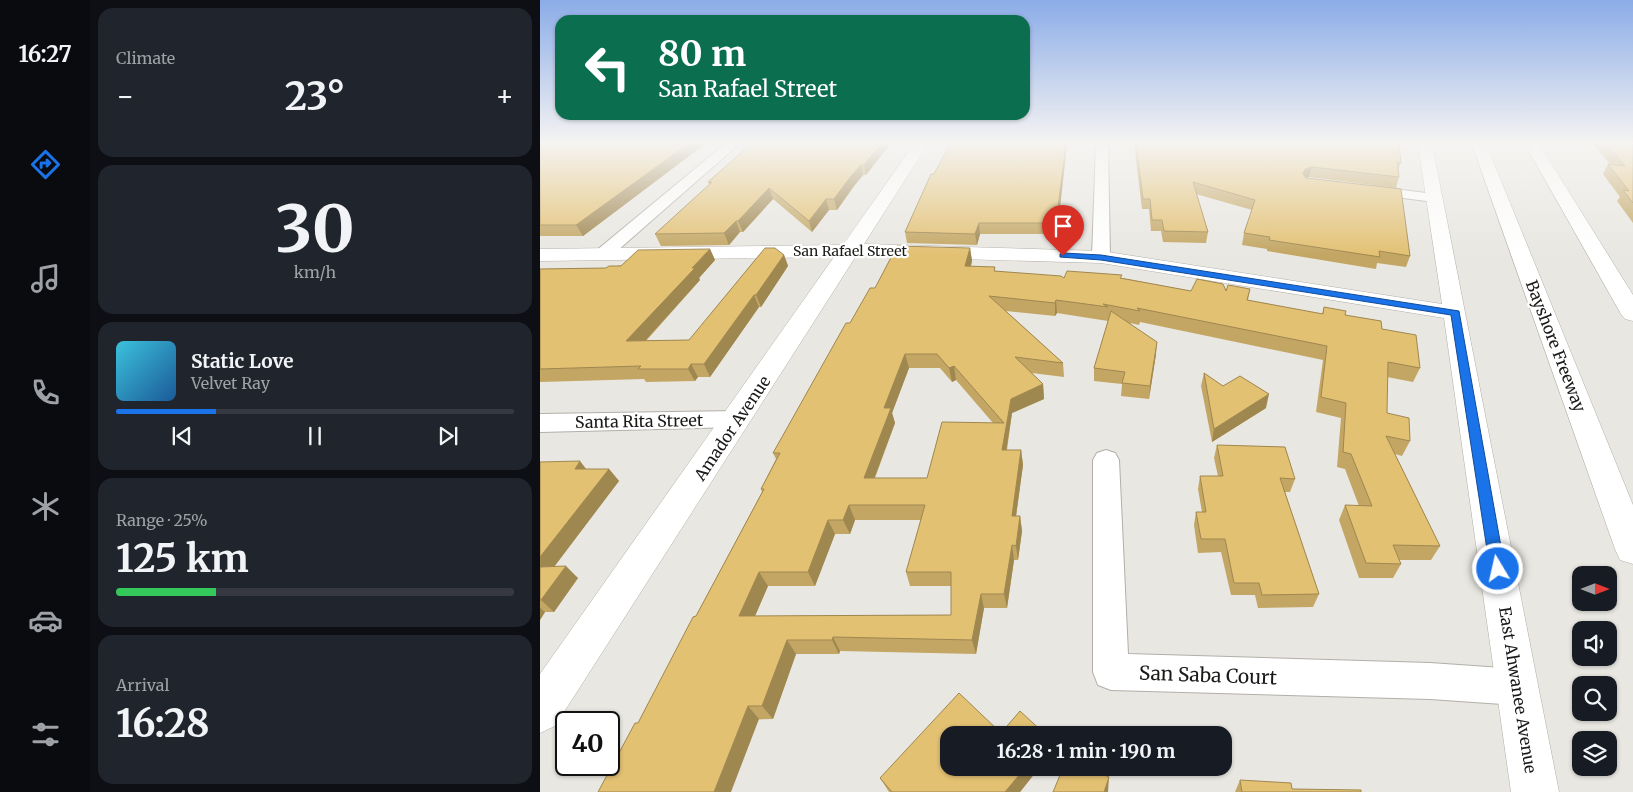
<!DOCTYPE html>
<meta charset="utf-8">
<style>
body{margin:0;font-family:Merriweather,serif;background:#20242c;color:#f1f3f6;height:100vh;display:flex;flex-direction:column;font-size:19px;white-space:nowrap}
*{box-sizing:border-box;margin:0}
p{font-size:16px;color:#9ea1a6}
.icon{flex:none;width:28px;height:28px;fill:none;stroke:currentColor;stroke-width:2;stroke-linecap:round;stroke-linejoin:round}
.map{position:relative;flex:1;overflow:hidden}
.panel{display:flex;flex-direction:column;gap:8px;padding:8px;background:#0d0f14;width:450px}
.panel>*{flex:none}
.banner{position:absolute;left:15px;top:15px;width:475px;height:105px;border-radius:15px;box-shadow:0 1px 4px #0004;background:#0b6e4f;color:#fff;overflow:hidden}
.needle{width:32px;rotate:90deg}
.buttons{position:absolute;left:1032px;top:566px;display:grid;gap:10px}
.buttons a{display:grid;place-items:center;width:45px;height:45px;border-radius:10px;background:#171b24;box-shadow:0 1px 4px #0004;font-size:25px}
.speed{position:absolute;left:15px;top:711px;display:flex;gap:10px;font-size:25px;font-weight:700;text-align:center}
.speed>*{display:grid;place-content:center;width:65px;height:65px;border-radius:50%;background:#171b24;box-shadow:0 1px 4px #0004;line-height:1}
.speed .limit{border:2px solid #111;border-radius:8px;background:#fff;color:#111}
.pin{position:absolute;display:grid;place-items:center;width:42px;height:42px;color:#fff;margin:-51px -21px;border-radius:50% 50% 50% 0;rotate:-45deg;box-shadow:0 0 5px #0007}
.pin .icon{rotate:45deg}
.me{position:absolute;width:55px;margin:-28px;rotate:351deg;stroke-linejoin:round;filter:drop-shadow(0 0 4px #0008)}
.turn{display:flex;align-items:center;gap:18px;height:105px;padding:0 20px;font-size:22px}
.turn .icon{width:65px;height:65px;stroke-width:2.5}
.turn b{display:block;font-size:35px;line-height:42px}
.big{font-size:38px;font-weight:700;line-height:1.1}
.panel .card{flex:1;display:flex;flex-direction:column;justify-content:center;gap:8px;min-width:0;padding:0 18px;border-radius:15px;background:#20242c}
.panel .dial{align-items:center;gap:0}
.dial b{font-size:65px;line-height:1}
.song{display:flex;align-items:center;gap:15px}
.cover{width:60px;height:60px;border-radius:8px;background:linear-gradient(135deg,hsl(190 70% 55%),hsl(210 70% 35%))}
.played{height:5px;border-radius:2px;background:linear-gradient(90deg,#1a73e8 25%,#363941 25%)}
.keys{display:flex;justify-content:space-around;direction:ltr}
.heat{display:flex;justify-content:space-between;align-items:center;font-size:28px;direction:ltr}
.charge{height:8px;border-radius:4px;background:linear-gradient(90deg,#34c759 25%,#363941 0)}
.trip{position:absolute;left:400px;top:726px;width:292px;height:50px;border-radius:15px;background:#171b24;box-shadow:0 1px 4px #0004;font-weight:700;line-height:50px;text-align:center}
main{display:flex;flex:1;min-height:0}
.dock{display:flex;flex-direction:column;width:90px;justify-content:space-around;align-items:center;background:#090b0e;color:#9ea1a6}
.dock .icon{width:35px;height:35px}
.dock .active{color:#1a73e8}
.dock b{font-size:22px;color:#f1f3f6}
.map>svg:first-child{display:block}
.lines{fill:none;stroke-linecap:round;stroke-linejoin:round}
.minor-casing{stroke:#b2afaa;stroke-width:2}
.tertiary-casing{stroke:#b2afaa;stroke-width:1}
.motorway-casing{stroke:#b2afaa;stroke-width:1}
.minor{fill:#fff;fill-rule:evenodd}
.tertiary{fill:#fff;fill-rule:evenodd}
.motorway{fill:#fff;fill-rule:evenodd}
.wall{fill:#c3a663;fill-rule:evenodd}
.shaded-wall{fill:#9f8750}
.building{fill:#e3c173;stroke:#9f8750;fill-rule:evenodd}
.route{fill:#1a73e8;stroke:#114b97}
.labels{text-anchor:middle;stroke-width:4.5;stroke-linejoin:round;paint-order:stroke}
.far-street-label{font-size:14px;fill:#1a1917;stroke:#fff}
.street-label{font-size:16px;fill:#1a1917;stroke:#fff}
.near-street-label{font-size:19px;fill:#1a1917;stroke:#fff}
</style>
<main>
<nav class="dock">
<b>16:27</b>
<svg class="icon active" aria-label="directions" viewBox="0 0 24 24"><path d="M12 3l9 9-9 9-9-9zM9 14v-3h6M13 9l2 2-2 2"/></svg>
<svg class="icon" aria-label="music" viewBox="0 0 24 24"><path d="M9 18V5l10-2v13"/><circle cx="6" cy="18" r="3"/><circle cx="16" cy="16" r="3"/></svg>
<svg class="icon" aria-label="phone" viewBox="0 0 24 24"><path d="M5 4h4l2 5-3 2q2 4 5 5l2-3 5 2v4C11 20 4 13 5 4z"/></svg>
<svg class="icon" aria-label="climate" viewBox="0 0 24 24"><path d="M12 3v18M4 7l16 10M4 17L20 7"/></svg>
<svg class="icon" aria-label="car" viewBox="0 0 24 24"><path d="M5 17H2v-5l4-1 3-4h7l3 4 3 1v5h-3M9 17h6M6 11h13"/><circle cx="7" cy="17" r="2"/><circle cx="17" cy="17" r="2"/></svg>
<svg class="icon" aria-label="filters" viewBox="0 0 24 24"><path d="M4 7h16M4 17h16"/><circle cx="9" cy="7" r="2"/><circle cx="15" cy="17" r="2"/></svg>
</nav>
<section class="panel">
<div class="card"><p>Climate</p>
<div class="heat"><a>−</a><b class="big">23°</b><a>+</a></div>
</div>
<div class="card dial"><b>30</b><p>km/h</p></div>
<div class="card">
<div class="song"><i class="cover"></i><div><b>Static Love</b><p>Velvet Ray</p></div></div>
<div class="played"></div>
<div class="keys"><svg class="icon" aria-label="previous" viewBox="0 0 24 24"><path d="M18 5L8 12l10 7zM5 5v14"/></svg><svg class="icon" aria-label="pause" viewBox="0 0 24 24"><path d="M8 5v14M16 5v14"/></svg><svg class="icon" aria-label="next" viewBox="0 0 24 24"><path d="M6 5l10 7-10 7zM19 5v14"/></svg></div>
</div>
<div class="card"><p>Range · 25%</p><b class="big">125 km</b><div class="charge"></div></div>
<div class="card"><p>Arrival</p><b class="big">16:28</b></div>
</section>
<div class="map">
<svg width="1093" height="792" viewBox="0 0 1093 792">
<rect width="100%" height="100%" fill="#e9e7e1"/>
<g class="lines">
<defs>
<path id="minor" d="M185 144H199L69 258 63 259 57 258 54 254 57 250Z
M556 144H568L570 257 567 261 561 262 555 261 552 257Z
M830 186 894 194 899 195 901 198 899 201 894 202 825 193 823 190 825 187Z
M198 411 207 413 210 419 207 425 198 427 0 432V414Z
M566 450 575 453 579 460 588 654 890 663 977 669 990 674 995 687 990 700 977 705 890 699 571 690 558 685 553 672V460L557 453Z"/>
<path id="tertiary" d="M374 144H388L324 244 561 251 902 304 878 144H892L1019 792H971L904 318 561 263 316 256 15 726 0 733V674L294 257 0 261V249L303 245Z"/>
<path id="motorway" d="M932 144H946L1093 505V564L1080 560 1075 549Z
M985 144H999L1093 295V321L1085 319 1081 314Z"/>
</defs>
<!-- minor casing -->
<use href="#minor" class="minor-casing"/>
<!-- tertiary casing -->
<use href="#tertiary" class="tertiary-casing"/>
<!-- motorway casing -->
<use href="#motorway" class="motorway-casing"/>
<!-- minor -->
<use href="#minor" class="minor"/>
<!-- tertiary -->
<use href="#tertiary" class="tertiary"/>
<!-- motorway -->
<use href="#motorway" class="motorway"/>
</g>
<!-- wall -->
<path class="wall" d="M0 144H165L43 236H0Z
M211 144H350L326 175H323L314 186 297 210H289L272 232 233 199 203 232H200L189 245 121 246 115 234 169 185 168 182Z
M527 144 517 234H440L437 245 367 243 365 232 394 174Z
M594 144H859L861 163 858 170 859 177 856 188 769 177 767 178 870 256 866 267 837 263 836 269 727 251V249L702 245 704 233 712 210 656 194 668 232 666 243 623 242 621 231H611L609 209H602Z
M1053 144H1093V223L1077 201 1080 197 1063 174 1068 164H1070Z
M430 248 432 261 431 266 456 271 524 278H582L651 291H686L710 289 708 300 782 314 784 307 805 315 842 329 880 368 873 382 847 377V413L870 441 862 456 855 454 900 546 891 560H859L861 564 853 578H819L799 520 805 505 819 506 805 469 797 467 801 418 776 412 783 360 600 322 599 325 590 323 616 354 609 399 581 396 582 384 554 381V368L568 321 517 313 515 316 466 311 523 363 524 377 492 373 503 384 504 399 472 413 467 450H481L483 465 476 516H480L482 531 478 560H474L467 608H444L436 654 300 651 299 654H256L233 719 98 723 156 616 222 492 221 489 236 459 233 453 310 323 335 288ZM369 368H400L412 382 416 380 453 423 387 478H335L355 423 352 413ZM315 520H381L366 572 370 586H411V615L215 616 228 586H275L295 534H310Z
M170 249 175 260 159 278 160 280 106 341 149 340 244 255 248 266 221 307H219L170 377H158L155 381 106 382 104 379 0 382V269L66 268Z
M664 373 683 386 726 408 672 442 661 386Z
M677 445 755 479 750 492H745L779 594 773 607 718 608 715 595H691L681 552 658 553 654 525 656 512H662L658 489 660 476H678L674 458Z
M0 462 46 469H69L79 481 14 566 38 578 14 612H5L0 620Z
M461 733 499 768 480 792H349L340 778Z
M700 780 752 789 821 792H695Z"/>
<!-- shaded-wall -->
<path class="shaded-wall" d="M148 144H165L43 236 36 225Z
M341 144H350L326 175 324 165Z
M526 144H527L517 234 516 223Z
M321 165 323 175 314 186 297 210 294 199 311 176Z
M772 167 769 177 762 179 763 174 765 169Z
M229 188 233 199 203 232 198 221Z
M286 199 289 210 272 232 269 221Z
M196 221 200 232 189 245 184 233Z
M439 223 440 234 437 245 435 234Z
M430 248 432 261 427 279 425 266Z
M170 249 175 260 159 278 160 280 94 353 86 341Z
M244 255 248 266 221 307 216 295Z
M214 295 219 307 170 377 164 364Z
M516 300 517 313 515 316V303Z
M617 342 616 354 609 399 610 386Z
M365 354 369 368 352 413 355 423 329 492 324 478 344 408Z
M151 364 158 377 155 381 148 369Z
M414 366 416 380 412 382 409 368Z
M503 384 504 399 472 413 464 465 462 450 471 399Z
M729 394 726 408 672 442 674 429Z
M481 450 483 465 474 531 472 516Z
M40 461 50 474 35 469Z
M69 469 79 481 5 579 0 574V557Z
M309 505 315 520 310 534 303 520Z
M480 516 482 531 478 560 476 546Z
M288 520 295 534 275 586 268 572Z
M472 545 474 560 467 608 464 594Z
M26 566 38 578 14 612 1 600Z
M219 572 228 586 209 630 199 616Z
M441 594 444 608 436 654 432 640Z
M0 608 5 612 0 620Z
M293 637 300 651 299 654 292 640Z
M247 640 256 654 233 719 222 706Z
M208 706 219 719 191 792H174Z
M485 768H499L480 792H465Z
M569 777 568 792H564Z"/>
<!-- building -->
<path class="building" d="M0 144H148L36 225H0Z
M211 144H341L324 165H321L311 176 294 199H286L269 221 229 188 198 221H196L184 233 115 234 172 182H168Z
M410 144H526L516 223H439L435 234 365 232 391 174H394Z
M596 144H859L861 163 857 162 859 177 772 167 765 169 763 174 766 178 861 189 870 256 839 251 840 257 729 240 730 237 704 233 715 200 653 182 668 232 624 231 622 220H612L610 199H603Z
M1066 144H1093V203L1083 190 1089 191 1068 164 1085 166Z
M357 246 430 248 425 266 455 267 454 271 521 276 524 278 527 271 582 275 580 278 651 291 657 279 683 284 686 291 688 285 710 289 707 300 783 314 784 307 806 311 805 315 841 321 842 329 876 335 880 368 848 362 847 413 869 418 870 441 846 436 900 546 853 545 861 564 826 563 805 505 832 506 811 454 803 452 806 403 781 397 787 346 597 308 600 311 563 304 568 307 516 300 515 303 449 296 523 363 475 357 503 384 471 399 462 450H481L472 516H480L476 546 472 545 464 594H441L432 640 293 637 292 640H247L222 706H208L174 792H58L95 723H98L153 617 156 616 224 489H221L240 453H233L306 323H310L330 288H335ZM365 354H397L409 368 414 366 464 423 402 422 387 478H324L351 408H344ZM309 505H385L366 572H411V615L199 616 219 572H268L288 520H303Z
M225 248H235L244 255 216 295H214L164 364H151L148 369H98L101 366 0 369V269L66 268 69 266H81L98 250 170 249 152 268H155L86 341 149 340Z
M571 311 617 342 610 386 582 383 585 372 554 368Z
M664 373 683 386 700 376 729 394 674 429Z
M677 445 745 447 755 479 740 478 779 594 722 595 719 583H694L685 539H661L656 512H666L660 476H683Z
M40 461 35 469H69L0 557V462Z
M26 566 1 600H0V567Z
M419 693 461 733 480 711 506 735H409V768H485L465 792H352L340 778Z
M523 768H548L569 777 564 792H513Z
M700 780 751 783 752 789 821 790V792H702Z"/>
<!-- sky -->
<linearGradient id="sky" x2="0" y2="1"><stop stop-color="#8bace8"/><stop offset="0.56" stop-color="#f5f4f2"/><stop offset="1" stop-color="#f5f4f2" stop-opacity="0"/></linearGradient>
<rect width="1093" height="255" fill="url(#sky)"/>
<!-- route -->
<path class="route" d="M523 253 561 255 919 311 965 569 963 573 958 575 952 573 950 569 911 315 561 260 520 257V254Z"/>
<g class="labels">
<!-- far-street labels -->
<g class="far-street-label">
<text x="310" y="256">San Rafael Street</text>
</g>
<!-- street labels -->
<g class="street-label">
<text transform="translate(1016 346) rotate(69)" y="6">Bayshore Freeway</text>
<text transform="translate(99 421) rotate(-1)" y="6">Santa Rita Street</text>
<text transform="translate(192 428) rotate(-56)" y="6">Amador Avenue</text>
<text transform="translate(978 690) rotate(81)" y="6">East Ahwanee Avenue</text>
</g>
<!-- near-street labels -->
<g class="near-street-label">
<text transform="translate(668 675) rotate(2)" y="7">San Saba Court</text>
</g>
</g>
</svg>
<div class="buttons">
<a><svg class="needle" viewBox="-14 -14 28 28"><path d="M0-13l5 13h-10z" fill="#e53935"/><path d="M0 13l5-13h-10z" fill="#9ea1a6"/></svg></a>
<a><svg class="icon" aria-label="sound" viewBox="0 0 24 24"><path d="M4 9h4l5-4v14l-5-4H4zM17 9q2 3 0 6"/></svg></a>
<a><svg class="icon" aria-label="search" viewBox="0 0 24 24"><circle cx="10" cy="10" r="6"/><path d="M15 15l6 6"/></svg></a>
<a><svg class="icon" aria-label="layers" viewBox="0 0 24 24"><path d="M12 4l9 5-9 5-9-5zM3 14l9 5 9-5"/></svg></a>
</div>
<div class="speed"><div class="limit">40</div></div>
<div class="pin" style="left:523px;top:256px;background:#d93025"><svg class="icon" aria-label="arrive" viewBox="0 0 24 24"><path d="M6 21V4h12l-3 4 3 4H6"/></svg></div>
<svg class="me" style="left:958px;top:569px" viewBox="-20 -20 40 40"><circle r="17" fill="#1a73e8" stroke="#fff" stroke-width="3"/><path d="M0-11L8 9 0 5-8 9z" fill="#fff"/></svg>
<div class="trip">16:28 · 1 min · 190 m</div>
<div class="banner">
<div class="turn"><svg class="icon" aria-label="left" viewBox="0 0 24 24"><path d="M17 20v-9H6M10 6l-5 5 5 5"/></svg><div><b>80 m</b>San Rafael Street</div></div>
</div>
</div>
</main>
